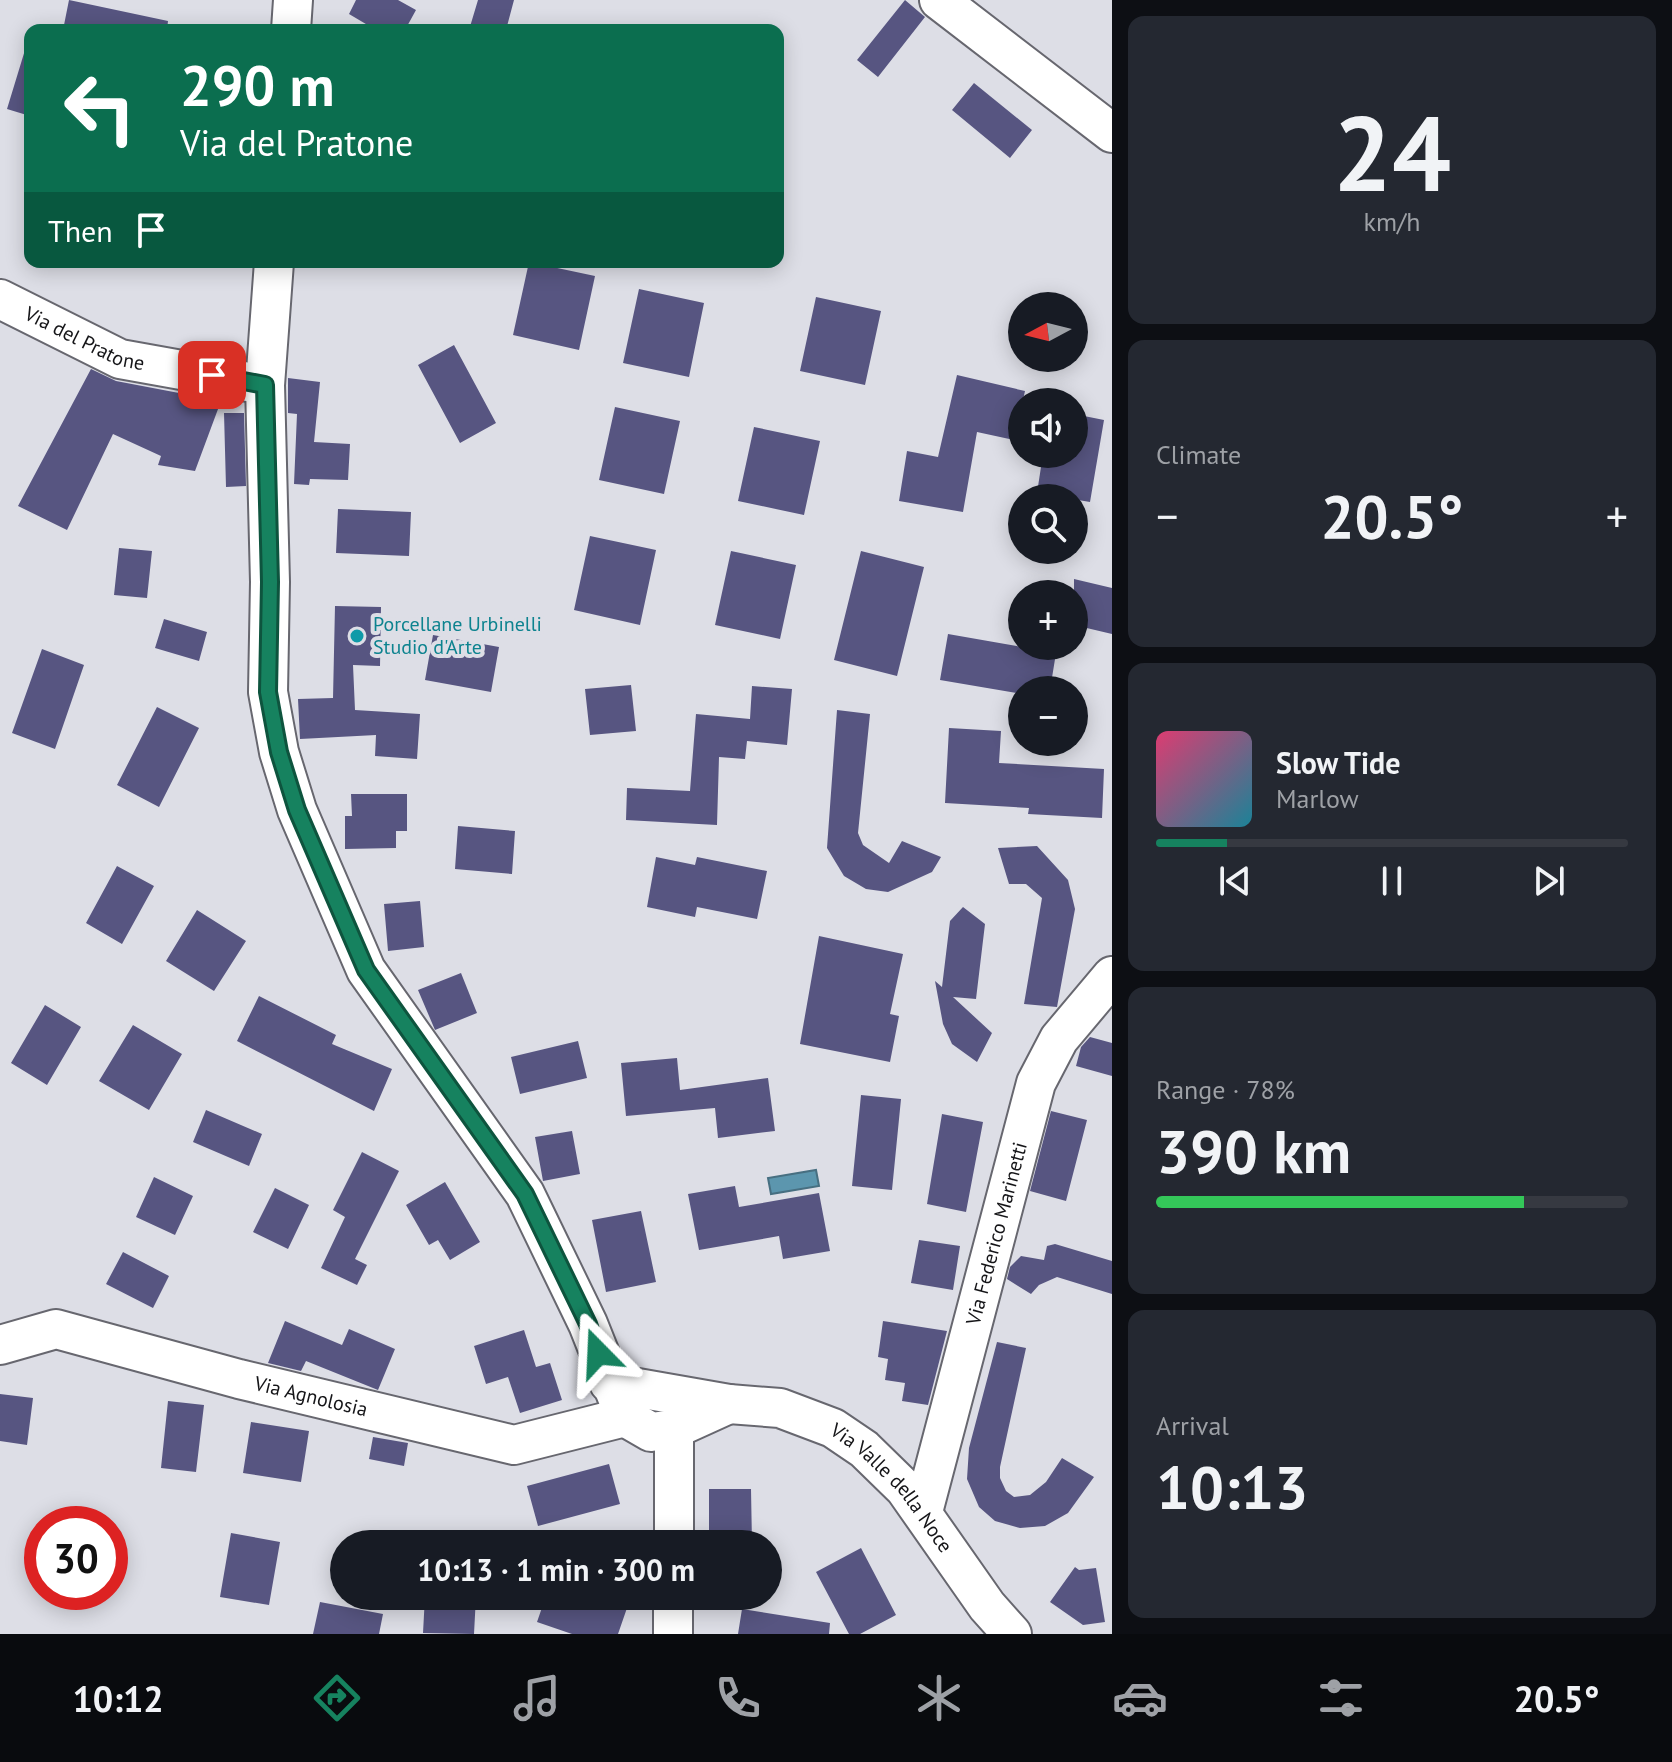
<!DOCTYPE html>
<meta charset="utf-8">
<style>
body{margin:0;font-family:"PT Sans",sans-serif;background:#242831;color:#f1f3f6;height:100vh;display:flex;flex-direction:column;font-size:30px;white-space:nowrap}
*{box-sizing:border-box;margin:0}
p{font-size:26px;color:#9ea1a6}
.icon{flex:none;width:44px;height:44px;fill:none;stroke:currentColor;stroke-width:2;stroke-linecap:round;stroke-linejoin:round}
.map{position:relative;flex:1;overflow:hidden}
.sheet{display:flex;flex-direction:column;gap:16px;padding:16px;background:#0d0f14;width:560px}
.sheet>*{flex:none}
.banner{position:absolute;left:24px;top:24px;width:760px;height:244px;border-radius:16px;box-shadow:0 4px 20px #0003;background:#0b6e4f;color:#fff;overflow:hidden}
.needle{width:52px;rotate:263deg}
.controls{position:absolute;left:1008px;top:292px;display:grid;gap:16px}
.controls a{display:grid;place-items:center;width:80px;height:80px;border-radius:50%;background:#171b24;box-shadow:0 4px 20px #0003;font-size:40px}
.speed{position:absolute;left:24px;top:1506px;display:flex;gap:16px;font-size:40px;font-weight:700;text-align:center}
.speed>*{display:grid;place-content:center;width:104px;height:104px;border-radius:50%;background:#171b24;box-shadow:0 4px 20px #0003;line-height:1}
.speed .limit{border:12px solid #d22;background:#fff;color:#111}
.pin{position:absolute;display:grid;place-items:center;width:68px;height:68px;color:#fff;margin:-34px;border-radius:16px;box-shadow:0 4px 12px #0006}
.me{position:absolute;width:88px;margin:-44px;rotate:339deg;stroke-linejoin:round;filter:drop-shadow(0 0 6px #0008)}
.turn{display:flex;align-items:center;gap:28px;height:168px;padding:0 24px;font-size:36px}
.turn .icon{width:104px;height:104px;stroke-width:2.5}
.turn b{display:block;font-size:56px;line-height:68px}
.then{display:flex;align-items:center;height:76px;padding:0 24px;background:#0003;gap:16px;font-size:30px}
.big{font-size:60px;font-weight:800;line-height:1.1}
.sheet .card{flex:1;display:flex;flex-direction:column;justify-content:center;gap:12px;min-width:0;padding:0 28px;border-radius:16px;background:#242831}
.sheet .dial{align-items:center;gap:0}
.dial b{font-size:104px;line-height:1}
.song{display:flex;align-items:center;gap:24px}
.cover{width:96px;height:96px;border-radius:12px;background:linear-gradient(135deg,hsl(340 70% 55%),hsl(190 70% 35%))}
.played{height:8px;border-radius:4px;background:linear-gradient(90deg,#16825f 15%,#363941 15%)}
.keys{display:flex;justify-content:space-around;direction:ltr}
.heat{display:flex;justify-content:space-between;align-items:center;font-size:44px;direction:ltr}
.charge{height:12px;border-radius:6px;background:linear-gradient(90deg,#34c759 78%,#363941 0)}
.trip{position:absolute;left:330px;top:1530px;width:452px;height:80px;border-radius:40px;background:#171b24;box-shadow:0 4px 20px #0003;font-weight:800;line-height:80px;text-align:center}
.dock{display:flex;height:128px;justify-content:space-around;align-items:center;background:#090b0e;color:#9ea1a6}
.dock .icon{width:56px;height:56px}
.dock .selected{color:#16825f}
.dock b{font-size:36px;color:#f1f3f6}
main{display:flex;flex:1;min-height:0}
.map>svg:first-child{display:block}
.water{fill:#5c96ae;stroke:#476f81;stroke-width:2}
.building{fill:#575581}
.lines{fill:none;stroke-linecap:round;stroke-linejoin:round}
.minor-casing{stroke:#67676f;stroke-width:42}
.minor{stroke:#fff;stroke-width:38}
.route-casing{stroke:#0e543e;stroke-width:20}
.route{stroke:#16825f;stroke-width:14}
.culture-dot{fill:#0f9aa8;stroke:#dddee6;stroke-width:3}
.labels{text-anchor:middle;stroke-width:8;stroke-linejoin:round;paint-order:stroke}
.street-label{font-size:20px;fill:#151518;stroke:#dddee6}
.culture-label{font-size:20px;fill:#0d838f;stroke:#dddee6;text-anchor:start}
</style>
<main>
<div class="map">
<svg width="1112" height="1634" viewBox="0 0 1112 1634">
<rect width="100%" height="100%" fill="#dddee6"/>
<!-- water -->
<path class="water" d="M816 1170 819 1186 771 1194 768 1178Z"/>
<!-- building -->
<path class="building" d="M69 0 168 21 167 30H63Z
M356 0H398L416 10 405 30H376L349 14Z
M478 0H514L506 30H469Z
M905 0 925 17 878 77 857 60Z
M25 50 30 51V116L7 109Z
M974 83 1032 130 1010 158 952 110Z
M529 262 595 276 579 350 513 335Z
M639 289 704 303 689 377 623 363Z
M816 297 881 311 865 385 800 371Z
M454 345 496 423 460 443 418 365Z
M91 369 116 381 221 401 195 471 158 465 161 456 113 434 67 530 18 506Z
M957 375 1025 391 1014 440 977 432 963 512 899 501 907 451 938 457Z
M288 378 320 382 314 442 350 444 348 480 310 479 309 485 294 484 297 414 288 413Z
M615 407 680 421 664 494 599 480Z
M224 413H244L246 486 226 487Z
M1074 414 1104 420 1090 502 1037 493 1043 454H1074Z
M754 427 820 441 804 515 738 501Z
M338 509 411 512 409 556 336 553Z
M590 536 656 550 640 625 574 610Z
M119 548 152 551 147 598 114 595Z
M731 551 796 565 780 639 715 625Z
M861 551 924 567 897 676 834 660Z
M1074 579 1112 588V634L1074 625Z
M335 606 381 607 380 666 353 665 355 710 420 714 417 759 375 756 376 735 300 739 298 699 333 698Z
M164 619 207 632 199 661 155 648Z
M948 634 1056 653 1050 690H1022V694L940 680Z
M433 635 499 647 491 692 425 680Z
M42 649 84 665 55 749 12 733Z
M631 685 636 731 590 735 585 689Z
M752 686 792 689 787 745 747 741 745 759 719 757 717 825 626 820 627 788 690 791 696 714 750 719Z
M157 707 199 728 159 807 117 785Z
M837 710 870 714 858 833 863 845 889 863 902 841 941 857 932 872 888 892 866 889 844 876 827 848Z
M949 728 1001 731 999 763 1104 769 1102 818 1028 814 1029 808 945 803Z
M351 794H407V831H396V848L345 849V816H352Z
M458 826 515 831 512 874 455 869Z
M1037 846 1068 880 1075 909 1057 1007 1024 1004 1042 898 1026 884H1009L998 848Z
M656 857 695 865 697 857 767 871 757 919 697 907 695 917 647 907Z
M117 866 154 886 122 944 86 923Z
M420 901 424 947 388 951 384 904Z
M963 907 985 924 976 999 953 997 992 1033 977 1062 952 1044 943 1024 935 981 942 987 950 921Z
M197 910 246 941 214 991 166 961Z
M819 936 903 954 890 1014 899 1016 890 1062 800 1044Z
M461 973 477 1013 435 1030 418 990Z
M259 996 336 1035 332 1044 392 1069 374 1111 237 1041Z
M45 1005 81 1027 47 1085 11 1063Z
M133 1025 182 1054 149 1110 99 1081Z
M1090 1037 1112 1043V1076L1076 1066 1081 1047Z
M578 1041 587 1078 520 1094 511 1057Z
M677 1058 680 1090 768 1078 775 1131 718 1138 715 1108 626 1116 621 1063Z
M861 1095 901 1099 892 1190 852 1186Z
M206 1110 262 1134 249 1166 193 1142Z
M1051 1111 1087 1120 1066 1201 1030 1191Z
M942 1114 983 1122 966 1212 927 1204Z
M572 1131 580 1174 543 1181 535 1137Z
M362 1152 399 1171 355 1259 367 1265 357 1285 321 1268 345 1217 333 1210Z
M154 1177 193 1196 175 1235 136 1217Z
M445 1182 480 1242 450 1260 438 1240 429 1245 406 1205Z
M735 1186 739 1207 819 1193 830 1251 783 1259 779 1236 699 1250 688 1194Z
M275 1188 309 1205 288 1249 253 1232Z
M641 1211 656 1282 606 1292 592 1220Z
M919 1240 960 1246 953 1290 911 1283Z
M1055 1244 1112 1261V1294L1057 1277 1039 1285 1031 1294 1007 1279 1010 1267 1021 1256 1044 1260 1047 1246Z
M123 1252 169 1276 153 1308 106 1284Z
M285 1321 342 1345 349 1329 395 1349 378 1390 306 1361 301 1371 268 1363Z
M883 1321 947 1331 928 1405 902 1401 905 1383 885 1380 888 1359 878 1357Z
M524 1330 536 1367 550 1363 562 1400 520 1413 508 1377 486 1384 474 1346Z
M997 1342 1026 1348 1000 1467V1478L1006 1491 1014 1497 1030 1495 1046 1482 1062 1458 1094 1477 1068 1513 1045 1526 1020 1528 995 1521 979 1507 967 1479 969 1448Z
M0 1394 33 1398 27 1445 0 1441Z
M168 1401 204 1405 196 1472 161 1468Z
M251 1422 309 1431 301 1482 243 1473Z
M373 1437 408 1443 404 1466 369 1459Z
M609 1464 620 1504 538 1526 527 1486Z
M709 1489H751L752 1544H709Z
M231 1533 280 1542 269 1605 220 1597Z
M861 1548 896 1615 860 1634H849L816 1572Z
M1075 1567 1079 1570 1096 1568 1105 1622 1083 1625 1050 1602Z
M425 1596H476L474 1634 423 1633Z
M546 1596H594L627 1608 618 1634H572L537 1622Z
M320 1602 383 1614 379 1634H313Z
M742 1609 830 1623 829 1634H738Z"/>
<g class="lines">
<defs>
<g id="minor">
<path d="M939 0 1112 133"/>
<path d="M291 30 293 0"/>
<path d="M274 262 265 385 270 582 268 692 279 752 297 810 366 970 525 1194 588 1324 625 1417 651 1432 674 1429 729 1404"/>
<path id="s1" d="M0 299 120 359 265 385"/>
<path id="s2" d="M0 1345 56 1329 239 1379 514 1445 625 1417"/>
<path id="s3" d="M609 1383 729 1404 780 1408 833 1428 864 1449 905 1489 987 1606 1012 1634"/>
<path id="s4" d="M923 1512 1036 1083 1059 1039 1112 976"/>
<path d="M674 1544V1429"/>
<path d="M673 1634V1596"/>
</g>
</defs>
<!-- minor casing -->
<use href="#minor" class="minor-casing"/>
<!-- minor -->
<use href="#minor" class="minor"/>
</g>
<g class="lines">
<defs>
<path id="route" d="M212 375 265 385 270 582 268 692 279 752 297 810 366 970 525 1194 588 1324 598 1353"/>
</defs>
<!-- route casing -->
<use href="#route" class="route-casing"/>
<!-- route -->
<use href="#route" class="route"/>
</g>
<!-- markers -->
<circle class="culture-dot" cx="357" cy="636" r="8"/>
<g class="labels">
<!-- street labels -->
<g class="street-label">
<text dy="7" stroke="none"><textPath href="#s1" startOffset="94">Via del Pratone</textPath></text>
<text dy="7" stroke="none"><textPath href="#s4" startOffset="288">Via Federico Marinetti</textPath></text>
<text dy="7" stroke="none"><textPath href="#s2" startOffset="322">Via Agnolosia</textPath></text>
<text dy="7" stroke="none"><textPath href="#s3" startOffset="314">Via Valle della Noce</textPath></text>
</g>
<!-- culture labels -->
<g class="culture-label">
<text x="373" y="631">Porcellane Urbinelli<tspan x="373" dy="23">Studio d'Arte</tspan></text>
</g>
</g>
</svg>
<div class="controls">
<a><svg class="needle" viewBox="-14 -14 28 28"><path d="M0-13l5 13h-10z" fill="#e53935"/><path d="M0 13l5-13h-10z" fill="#9ea1a6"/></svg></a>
<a><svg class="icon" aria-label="sound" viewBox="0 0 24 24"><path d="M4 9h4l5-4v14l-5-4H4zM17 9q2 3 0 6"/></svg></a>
<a><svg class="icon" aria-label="search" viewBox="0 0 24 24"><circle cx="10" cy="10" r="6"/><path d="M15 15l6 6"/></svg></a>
<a>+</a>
<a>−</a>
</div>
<div class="speed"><div class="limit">30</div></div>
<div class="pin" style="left:212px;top:375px;background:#d93025"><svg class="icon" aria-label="arrive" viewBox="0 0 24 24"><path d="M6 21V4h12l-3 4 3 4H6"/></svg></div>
<svg class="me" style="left:598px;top:1353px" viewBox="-20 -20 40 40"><path d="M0-17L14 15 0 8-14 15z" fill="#16825f" stroke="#fff" stroke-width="4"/></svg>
<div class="trip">10:13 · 1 min · 300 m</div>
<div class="banner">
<div class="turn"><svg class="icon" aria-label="left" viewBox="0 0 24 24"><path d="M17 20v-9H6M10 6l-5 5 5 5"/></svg><div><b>290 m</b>Via del Pratone</div></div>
<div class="then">Then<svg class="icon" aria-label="arrive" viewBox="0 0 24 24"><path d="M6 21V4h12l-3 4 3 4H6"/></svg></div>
</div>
</div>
<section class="sheet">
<div class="card dial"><b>24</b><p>km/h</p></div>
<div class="card"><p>Climate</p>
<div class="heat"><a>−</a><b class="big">20.5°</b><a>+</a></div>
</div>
<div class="card">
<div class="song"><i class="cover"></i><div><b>Slow Tide</b><p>Marlow</p></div></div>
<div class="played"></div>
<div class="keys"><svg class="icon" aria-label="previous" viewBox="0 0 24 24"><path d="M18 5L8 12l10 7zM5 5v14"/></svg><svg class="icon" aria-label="pause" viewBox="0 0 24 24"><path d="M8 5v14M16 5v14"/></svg><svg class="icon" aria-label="next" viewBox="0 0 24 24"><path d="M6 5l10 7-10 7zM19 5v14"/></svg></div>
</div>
<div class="card"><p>Range · 78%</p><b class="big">390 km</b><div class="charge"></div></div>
<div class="card"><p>Arrival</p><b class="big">10:13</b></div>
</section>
</main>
<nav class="dock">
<b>10:12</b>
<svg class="icon selected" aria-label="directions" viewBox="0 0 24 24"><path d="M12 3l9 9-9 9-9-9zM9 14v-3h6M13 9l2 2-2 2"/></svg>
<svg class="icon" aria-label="music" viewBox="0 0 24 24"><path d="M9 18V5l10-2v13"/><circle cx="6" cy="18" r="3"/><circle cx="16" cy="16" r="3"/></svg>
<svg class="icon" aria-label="phone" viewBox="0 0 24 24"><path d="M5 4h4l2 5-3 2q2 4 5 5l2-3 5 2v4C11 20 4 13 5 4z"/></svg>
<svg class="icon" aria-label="climate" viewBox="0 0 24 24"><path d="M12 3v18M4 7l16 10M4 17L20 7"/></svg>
<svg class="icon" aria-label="car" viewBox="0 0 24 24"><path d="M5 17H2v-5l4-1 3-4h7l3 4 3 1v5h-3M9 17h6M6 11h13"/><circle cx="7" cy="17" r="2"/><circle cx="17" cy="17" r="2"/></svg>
<svg class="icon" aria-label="filters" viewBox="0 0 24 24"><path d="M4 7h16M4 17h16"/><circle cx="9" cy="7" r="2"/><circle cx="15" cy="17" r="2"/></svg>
<b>20.5°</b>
</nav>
